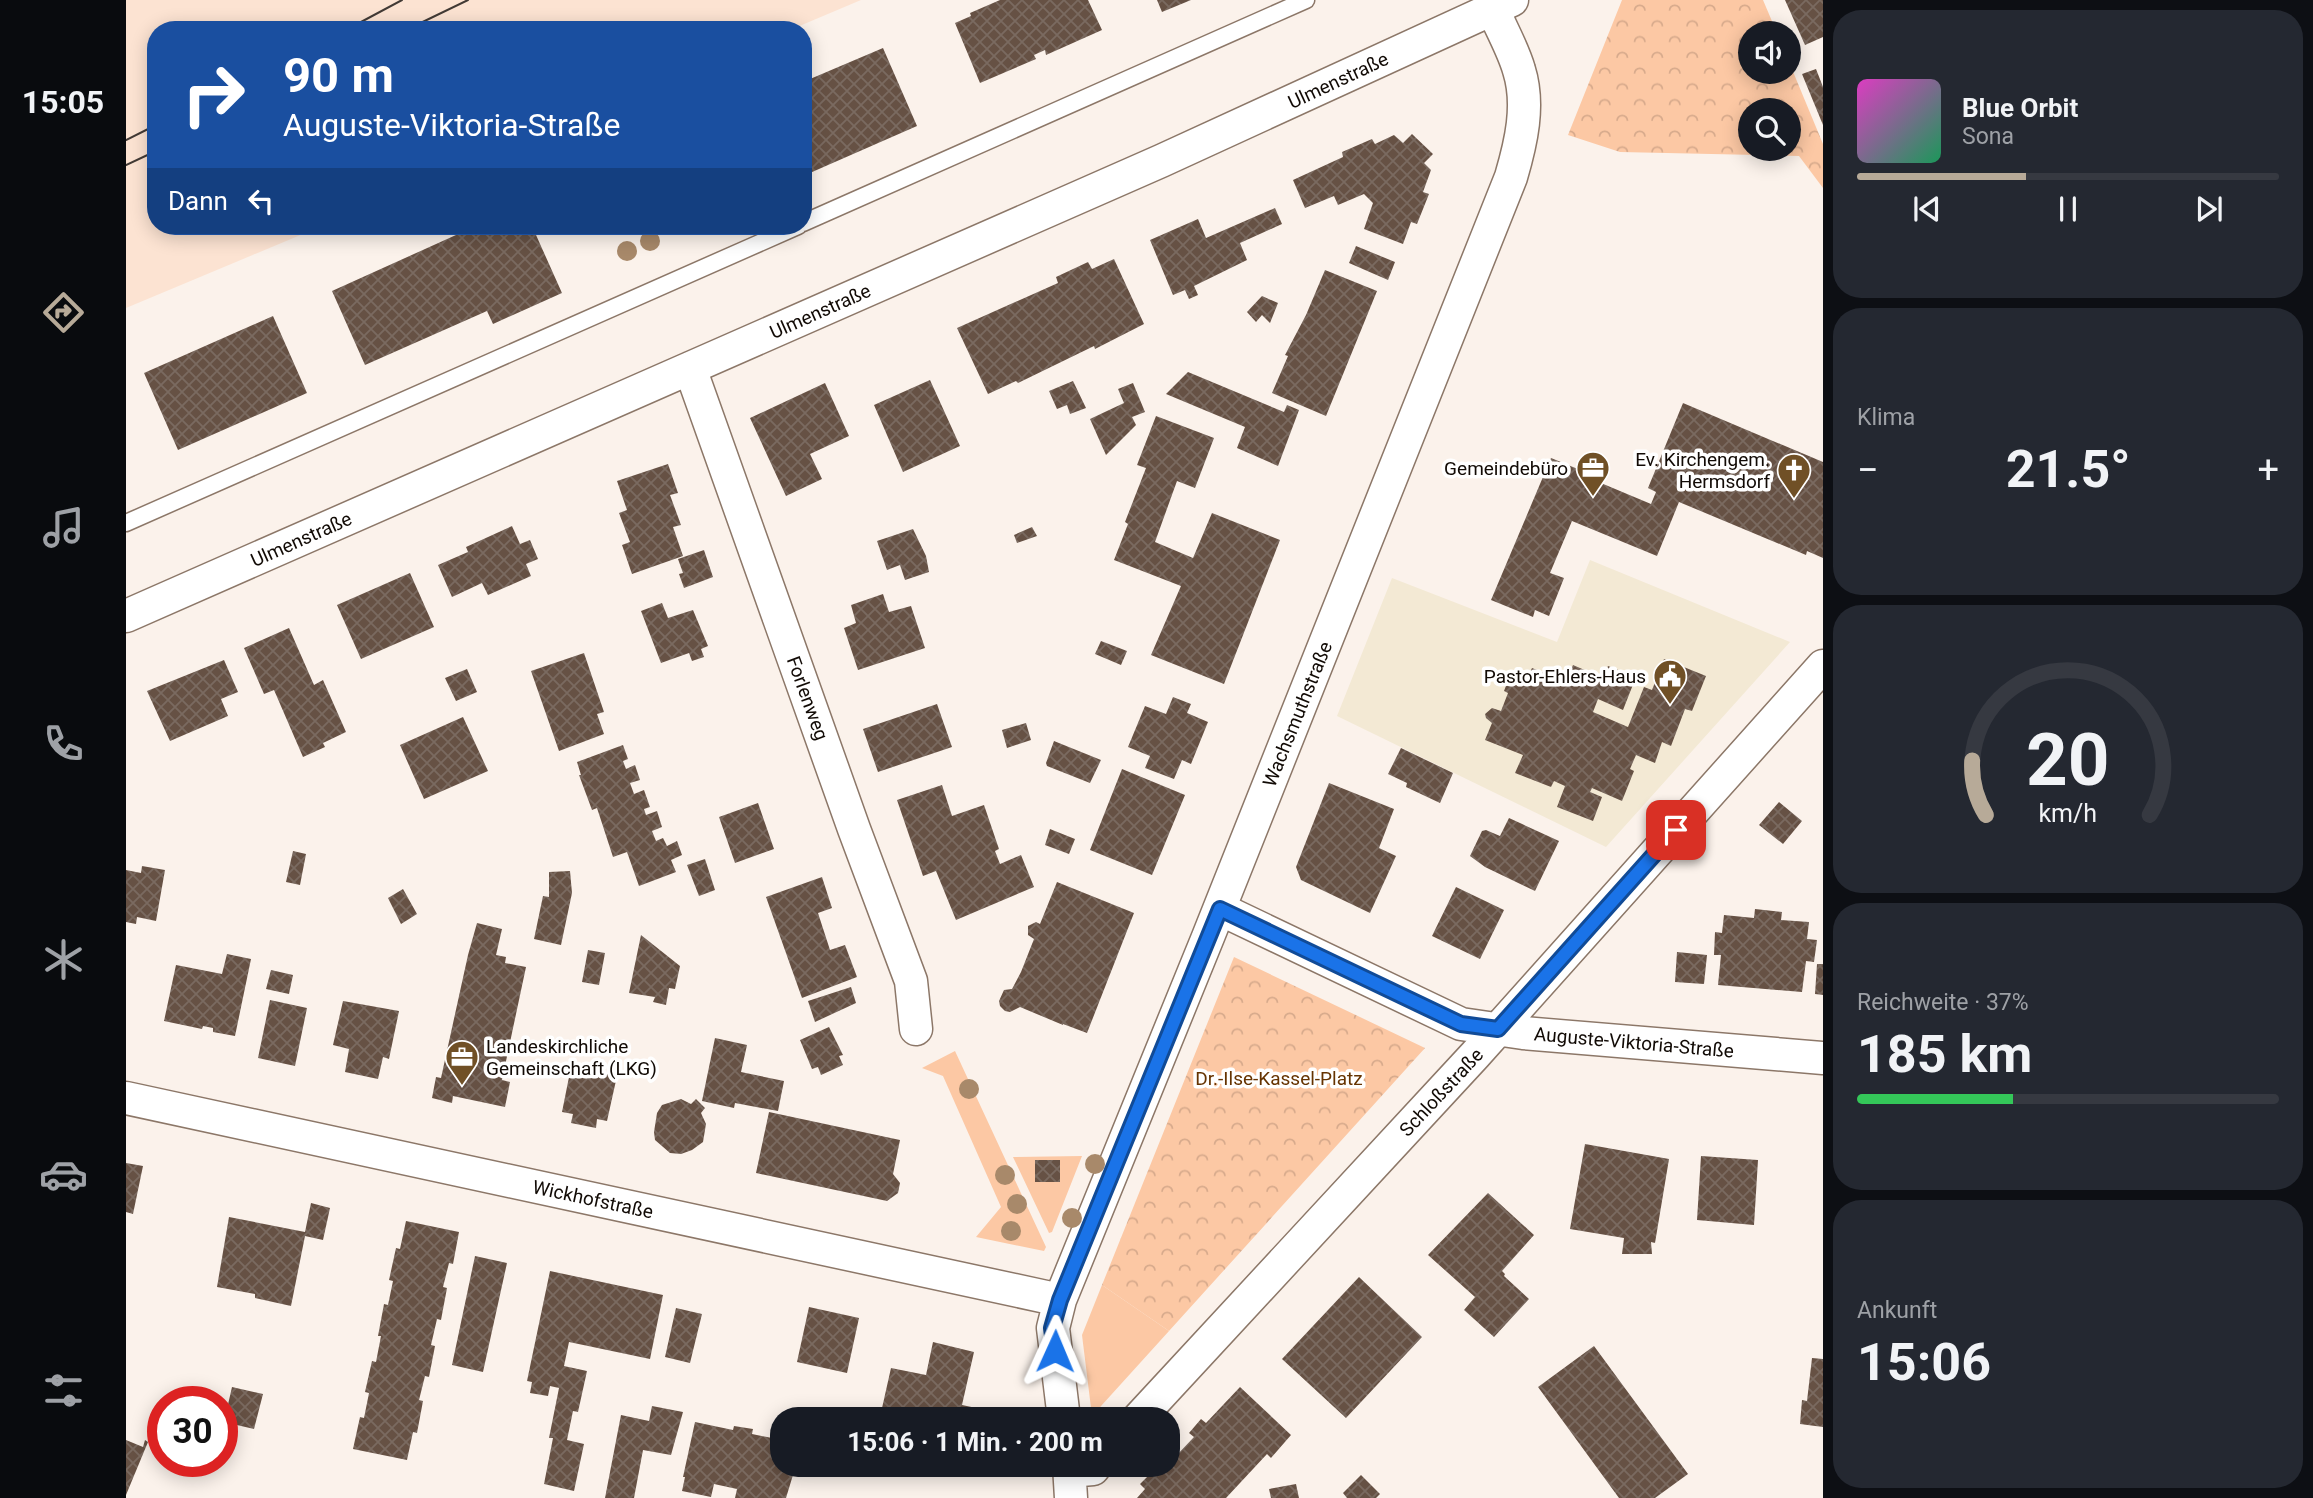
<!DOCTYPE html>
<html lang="de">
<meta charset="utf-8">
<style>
body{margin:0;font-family:Roboto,sans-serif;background:#242831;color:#f1f3f6;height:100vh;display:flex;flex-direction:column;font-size:26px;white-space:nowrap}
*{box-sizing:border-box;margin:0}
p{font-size:23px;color:#9ea1a6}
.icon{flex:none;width:38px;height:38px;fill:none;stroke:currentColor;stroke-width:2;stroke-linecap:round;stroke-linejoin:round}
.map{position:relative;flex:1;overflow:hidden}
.panel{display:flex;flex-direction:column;gap:10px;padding:10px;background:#0d0f14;width:490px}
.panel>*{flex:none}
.top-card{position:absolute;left:21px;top:21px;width:665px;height:214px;border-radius:28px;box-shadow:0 4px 18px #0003;background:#1a4fa0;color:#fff;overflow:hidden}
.fabs{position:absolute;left:1612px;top:21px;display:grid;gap:14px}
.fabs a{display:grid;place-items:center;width:63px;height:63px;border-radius:50%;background:#171b24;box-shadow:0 4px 18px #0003;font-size:35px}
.speed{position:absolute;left:21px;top:1386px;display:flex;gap:14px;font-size:35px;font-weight:700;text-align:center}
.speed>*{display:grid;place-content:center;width:91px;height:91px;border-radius:50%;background:#171b24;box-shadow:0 4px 18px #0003;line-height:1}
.speed .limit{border:10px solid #d22;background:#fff;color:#111}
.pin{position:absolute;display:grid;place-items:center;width:60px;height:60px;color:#fff;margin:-30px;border-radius:14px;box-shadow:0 4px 10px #0006}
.me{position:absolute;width:77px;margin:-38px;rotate:1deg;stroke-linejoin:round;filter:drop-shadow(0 0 5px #0008)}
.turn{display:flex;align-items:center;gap:24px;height:147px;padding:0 21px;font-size:32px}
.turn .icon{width:91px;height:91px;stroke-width:2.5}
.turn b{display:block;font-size:49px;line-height:60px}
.then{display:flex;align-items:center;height:66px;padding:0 21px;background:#0003;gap:14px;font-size:26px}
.big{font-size:52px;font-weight:700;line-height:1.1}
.panel .widget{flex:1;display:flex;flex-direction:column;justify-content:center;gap:10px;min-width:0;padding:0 24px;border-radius:28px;background:#242831}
.panel .dial{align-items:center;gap:0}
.dial svg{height:182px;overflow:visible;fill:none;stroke:#363941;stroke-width:7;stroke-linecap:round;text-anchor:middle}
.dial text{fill:#f1f3f6;stroke:none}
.song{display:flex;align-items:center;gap:21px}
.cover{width:84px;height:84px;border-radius:10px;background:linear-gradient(135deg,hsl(310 70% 55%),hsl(150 70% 35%))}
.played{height:7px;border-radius:4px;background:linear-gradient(90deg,#b7aa98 40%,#363941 40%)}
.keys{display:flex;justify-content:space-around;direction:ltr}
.heat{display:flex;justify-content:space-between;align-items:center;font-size:38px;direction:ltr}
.charge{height:10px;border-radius:5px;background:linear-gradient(90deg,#34c759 37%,#363941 0)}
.trip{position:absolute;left:644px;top:1407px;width:410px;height:70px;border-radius:28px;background:#171b24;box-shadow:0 4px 18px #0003;font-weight:700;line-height:70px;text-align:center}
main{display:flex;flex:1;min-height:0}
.tab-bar{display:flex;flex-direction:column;width:126px;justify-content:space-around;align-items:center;background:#090b0e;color:#9ea1a6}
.tab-bar .icon{width:49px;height:49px}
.tab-bar .selected{color:#b7aa98}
.tab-bar b{font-size:32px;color:#f1f3f6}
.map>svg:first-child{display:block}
.built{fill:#fce3d2}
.education{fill:#f3e9d4}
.grass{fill:#fcc8a4}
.park{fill:url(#park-crowns);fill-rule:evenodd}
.building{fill:url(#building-cross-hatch)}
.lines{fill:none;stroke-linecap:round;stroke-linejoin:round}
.lane-casing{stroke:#8c7768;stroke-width:19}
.street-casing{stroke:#8c7768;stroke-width:35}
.lane{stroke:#fff;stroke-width:16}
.street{stroke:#fff;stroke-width:32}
.tram{stroke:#423a35;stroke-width:2}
.tree{fill:#a8896a}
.route-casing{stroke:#114b97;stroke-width:18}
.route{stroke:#1a73e8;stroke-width:12}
.labels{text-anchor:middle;stroke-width:7;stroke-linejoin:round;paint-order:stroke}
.street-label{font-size:19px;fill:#110a05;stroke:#fff}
.poi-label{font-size:19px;fill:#110a05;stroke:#fff;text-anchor:end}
.park-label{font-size:19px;fill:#653301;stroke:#fff}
</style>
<main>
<nav class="tab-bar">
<b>15:05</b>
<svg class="icon selected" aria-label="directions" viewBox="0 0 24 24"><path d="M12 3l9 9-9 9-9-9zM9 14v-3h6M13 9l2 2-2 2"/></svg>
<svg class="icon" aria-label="music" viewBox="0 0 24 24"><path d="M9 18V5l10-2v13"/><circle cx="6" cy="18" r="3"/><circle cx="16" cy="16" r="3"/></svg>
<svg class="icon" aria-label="phone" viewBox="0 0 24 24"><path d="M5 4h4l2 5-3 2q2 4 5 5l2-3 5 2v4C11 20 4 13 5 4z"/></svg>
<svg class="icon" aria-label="climate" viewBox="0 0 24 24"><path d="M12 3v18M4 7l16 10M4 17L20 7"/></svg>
<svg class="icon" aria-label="car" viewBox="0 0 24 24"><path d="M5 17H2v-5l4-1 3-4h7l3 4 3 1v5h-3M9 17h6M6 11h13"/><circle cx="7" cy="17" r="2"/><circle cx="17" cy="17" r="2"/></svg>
<svg class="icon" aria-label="filters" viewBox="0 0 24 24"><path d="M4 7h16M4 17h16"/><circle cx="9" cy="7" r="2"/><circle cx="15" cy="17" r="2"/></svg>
</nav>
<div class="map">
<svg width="1697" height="1498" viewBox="0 0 1697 1498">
<defs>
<pattern id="park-crowns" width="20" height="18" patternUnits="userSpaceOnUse" patternTransform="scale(1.75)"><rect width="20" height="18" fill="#fcc8a4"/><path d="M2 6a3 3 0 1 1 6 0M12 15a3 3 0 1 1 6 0" fill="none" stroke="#d7aa8c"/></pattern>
<pattern id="building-cross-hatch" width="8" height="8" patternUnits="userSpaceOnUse" patternTransform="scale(1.75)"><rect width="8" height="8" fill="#665144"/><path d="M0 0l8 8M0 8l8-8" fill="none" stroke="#7a6a60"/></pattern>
</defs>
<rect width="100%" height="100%" fill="#fbf2eb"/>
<!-- built -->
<path class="built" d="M0 0H735L664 30H30V226H196L0 308Z"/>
<!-- education -->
<path class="education" d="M1464 560 1664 642 1480 847 1211 716 1266 578 1431 642Z"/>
<!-- grass -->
<path class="grass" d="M829 1051 920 1247 918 1251 850 1237 875 1207 817 1076 796 1068Z
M956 1156 926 1232 923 1233 887 1157Z
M976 1285 1043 1331 966 1416 956 1335Z"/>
<!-- park -->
<path class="park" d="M1496 0H1637L1651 33H1624V72H1662L1663 62 1697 144V188L1673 156 1494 152 1442 135ZM1624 110H1662V149H1624Z
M1108 957 1299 1048 1043 1331 976 1285Z"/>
<!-- building -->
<path class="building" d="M874 0H962L976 30 920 55 919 50 908 55 910 59 854 83 829 23 845 16 844 13Z
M1031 0H1065L1036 12Z
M1659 0H1697V37L1679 45Z
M757 48 791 126 677 176V82Z
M1690 69 1697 87V125L1676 74Z
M1286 134 1307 154 1298 163 1305 170 1297 192 1303 194 1291 224 1285 222 1277 244 1238 229 1247 203 1238 194 1212 205 1208 196 1179 208 1167 180 1217 157 1216 152 1246 139 1249 144 1268 135 1277 143Z
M1149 208 1156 224 1114 243 1121 260 1068 286 1072 295 1063 299 1059 290 1047 295 1024 240 1072 219 1080 238Z
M326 226H406L436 293 367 324 361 311 239 365 206 291 330 235Z
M1230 246 1269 262 1262 280 1223 263Z
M988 259 1018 324 969 349 968 346 892 383 890 381 862 394 831 328 932 283 930 277 962 262 966 269Z
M1199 270 1251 291 1200 416 1146 393 1162 356 1159 355 1180 315Z
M1136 296 1152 303 1144 323 1136 315 1130 322 1121 312Z
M147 316 181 393 52 450 18 373Z
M1062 372 1158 412 1161 405 1173 410 1152 466 1111 448 1119 427 1040 394Z
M804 380 834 446 777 472 748 405Z
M947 381 960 408 944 414 941 405 931 409 923 391Z
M699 383 723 436 684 454 696 479 660 496 624 418Z
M1007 383 1019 412 1006 417 1010 425 980 455 964 419 998 403 992 389Z
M1557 403 1697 462V558L1681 551 1680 555 1553 502 1531 556 1446 521 1424 573 1438 578 1423 616 1409 610 1407 617 1365 600 1425 458 1464 474 1463 478 1525 504 1530 492 1522 488Z
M1030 416 1088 438 1069 488 1051 481 1029 542 1067 558 1086 513 1154 540 1098 684 1025 655 1055 586 988 560 1002 524 999 522 1020 468 1011 465Z
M542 464 552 493 544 495 555 525 547 527 557 556 506 574 496 545 504 542 493 513 501 510 491 481Z
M386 526 394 544 404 540 412 559 400 564 405 576 362 595 356 583 326 597 312 565 342 552 340 547Z
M906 527 911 536 891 543 888 535Z
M787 529 800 556 803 572 779 580 774 565 761 570 751 541Z
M578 550 587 577 558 588 553 574 557 573 552 559Z
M284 573 308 627 235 659 211 605Z
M757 594 763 612 785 606 799 648 732 670 718 628 730 623 725 605Z
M536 603 542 618 567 610 582 646 575 649 578 657 566 661 563 653 535 663 515 611Z
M163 628 188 685 197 680 220 732 197 743 199 747 177 757 148 690 138 694 118 648Z
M975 641 1001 651 995 665 969 654Z
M458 653 478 712 471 714 478 734 433 751 405 671Z
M1538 659 1580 676 1566 711 1559 709 1545 746 1536 742 1529 763 1510 755 1504 769 1508 771 1496 801 1466 788 1464 792 1476 797 1467 821 1431 807 1439 786 1428 781 1425 787 1389 773 1397 755 1359 740 1366 723 1360 718 1359 714 1366 708 1375 711 1382 693 1378 691 1383 678 1399 684 1406 668 1440 682 1447 665 1477 678 1482 666 1510 677 1497 710 1472 699 1467 712 1502 727 1518 687 1526 690Z
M98 660 112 692 95 699 102 716 44 741 21 691Z
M341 669 351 692 330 701 319 678Z
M1047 697 1065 704 1061 713 1082 722 1065 764 1056 760 1048 779 1019 768 1024 756 1002 747 1019 706 1040 714Z
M811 704 826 747 752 772 737 729Z
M337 717 362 771 298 799 274 745Z
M900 723 905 740 881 748 876 730Z
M928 741 975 760 964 783 921 766 920 763Z
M497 745 502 759 497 761 500 769 509 765 514 780 504 783 508 794 518 790 524 807 518 809 520 815 531 811 536 827 526 831 530 841 537 838 541 846 551 841 556 855 545 860 550 872 513 886 501 852 487 857 471 808 466 810 453 775H455L451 762Z
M1275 748 1327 773 1314 803 1280 787 1281 783 1262 774Z
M996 769 1059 795 1026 875 964 850Z
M1203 783 1268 809 1253 848 1270 856 1244 913 1175 880 1170 867Z
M816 785 826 816 858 805 873 849 869 851 874 864 895 855 908 887 830 920 810 871 797 876 771 800Z
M1653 802 1676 821 1657 844 1633 825Z
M632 803 648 849 609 863 593 817Z
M1383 818 1433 841 1409 891 1359 867 1344 856 1356 831 1360 830 1374 836Z
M924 829 949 839 943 854 919 845Z
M167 851 180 854 174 885 160 882Z
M579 859 589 890 573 896 561 865Z
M16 866 39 870 30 921 11 917 10 924 0 922V870L15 873Z
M444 871 446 893 435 945 408 939 417 896 423 897V872Z
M696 877 706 908 692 913 704 950 719 945 731 977 676 998 640 897Z
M931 882 1008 913 961 1033 937 1024V1025L894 1007 884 1012 879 1011 874 1006 873 1001 878 990 886 989 895 972 908 939 902 935V926L910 922 914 924Z
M1330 887 1378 910 1354 959 1306 936Z
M277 889 291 914 275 924 262 898Z
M1629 909 1656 912 1655 920 1683 922 1681 939 1691 940 1688 962 1680 961 1676 992 1592 985 1595 955H1588L1589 932 1596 933 1598 915 1628 918Z
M351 923 376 929 370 955 380 957 379 963 400 967 376 1080 384 1082 379 1107 327 1096 326 1103 306 1098 310 1077 315 1078 342 955Z
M515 935 554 966 549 989 543 988 540 1005 527 1002 529 997 503 993Z
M462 950 479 953 473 985 456 982Z
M1551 952 1581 955 1578 984 1549 982Z
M101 954 125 959 109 1036 87 1032V1028L77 1026 76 1029 38 1021 50 965 96 974Z
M1691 964H1697V995L1689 994Z
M145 970 167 975 163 994 140 989Z
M725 987 730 1003 689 1022 682 1001Z
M144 1000 181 1008 169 1066 132 1058Z
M217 1001 273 1011 263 1059 257 1057 252 1079 219 1072 223 1049 207 1045Z
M703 1027 717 1055 713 1056 717 1065 695 1075 692 1067 686 1069 674 1040Z
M589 1038 621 1045 615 1072 658 1081 652 1111 609 1103 608 1108 576 1101Z
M445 1067 491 1076 481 1121 471 1119 470 1128 445 1123 447 1114 436 1112Z
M555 1099 565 1104 570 1099 579 1108 575 1113 580 1124 577 1142 566 1150 555 1154 544 1153 529 1140 528 1132 531 1113 536 1105Z
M643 1112 774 1140 767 1174 774 1183 772 1193 761 1201 630 1173Z
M1459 1144 1543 1159 1529 1243 1525 1242 1526 1254H1496L1498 1238 1444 1229Z
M1575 1156 1632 1160 1628 1225 1571 1220Z
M909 1160H934V1182H909Z
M0 1163 17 1166 7 1214 0 1212Z
M1362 1193 1408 1235 1376 1271 1379 1274 1378 1276 1403 1299 1368 1337 1338 1310 1349 1297 1302 1255Z
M185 1203 204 1208 197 1240 179 1236 165 1306 129 1298V1294L91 1287 103 1217 179 1232Z
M280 1221 333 1232 327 1264 323 1263 317 1287 321 1288 315 1320 311 1319 305 1345 309 1346 303 1377 299 1376 293 1400 297 1401 291 1433 287 1432 281 1460 227 1449 234 1417 238 1418 243 1393 239 1392 246 1361 250 1362 255 1336H252L258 1304 262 1305 267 1281 263 1280 270 1248 274 1249Z
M349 1256 381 1263 357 1372 326 1365Z
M424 1271 537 1295 524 1359 443 1342 438 1366 461 1371 452 1412 447 1411 441 1440 458 1444 448 1491 418 1484 427 1438H423L433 1388 424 1386 422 1396 404 1393 406 1382 401 1381Z
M1233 1277 1296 1337 1220 1418 1156 1359Z
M683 1307 733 1318 721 1373 671 1362Z
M550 1308 576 1314 564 1363 539 1357Z
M807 1342 848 1352 836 1405 855 1409 853 1419H764L754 1417 765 1368 800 1375Z
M1468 1346 1562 1474 1529 1498H1493L1412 1387Z
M1686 1358 1697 1359V1427L1674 1424 1676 1400 1681 1401Z
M106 1387 137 1394 128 1429 98 1422Z
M1114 1387 1165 1435 1145 1458 1141 1454 1100 1498H1011L1019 1489 1014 1484 1027 1471 1032 1475 1068 1437 1063 1433 1075 1419 1080 1423Z
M526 1406 557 1412 545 1455 517 1450 508 1498H479L495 1415 523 1421Z
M569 1422 607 1430 608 1426 627 1429 626 1434 656 1440V1465H670L660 1498H609L611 1489 588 1484 585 1497 556 1491 559 1477H557Z
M0 1440 17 1447 19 1440 22 1442 0 1495Z
M1235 1475 1254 1494 1250 1498H1221L1217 1493Z
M1170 1484 1173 1498H1145L1143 1489Z"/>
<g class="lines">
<defs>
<path id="lane" d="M677 223 1180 0
M0 523 672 226"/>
<path id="street" d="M564 368 728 829 785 981 790 1029
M0 616 1035 161 1386 0
M1094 909 1335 1024 1397 1033 1697 1058
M0 1098 934 1300
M938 1419 927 1328 934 1300 1082 937 1385 177C1395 143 1404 105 1393 70 1387 49 1375 29 1367 9
M1012 1419 1349 1055 1697 666
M943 1465 945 1498
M943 1471 967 1469 970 1465"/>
</defs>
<!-- lane casing -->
<use href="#lane" class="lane-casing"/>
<!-- street casing -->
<use href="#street" class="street-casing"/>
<!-- lane -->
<use href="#lane" class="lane"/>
<!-- street -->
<use href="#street" class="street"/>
<!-- tram -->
<path class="tram" d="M220 30 276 0
M280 30 342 0
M0 140 30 125
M0 165 30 151"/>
</g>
<!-- trees -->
<g class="tree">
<circle cx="524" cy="241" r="10"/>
<circle cx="501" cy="251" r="10"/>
<circle cx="843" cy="1089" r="10"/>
<circle cx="969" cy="1164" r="10"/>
<circle cx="879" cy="1175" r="10"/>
<circle cx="891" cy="1204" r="10"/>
<circle cx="946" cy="1218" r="10"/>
<circle cx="885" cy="1231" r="10"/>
</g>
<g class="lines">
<defs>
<path id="route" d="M929 1351 926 1328 934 1300 1094 909 1335 1024 1372 1029 1550 830"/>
</defs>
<!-- route casing -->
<use href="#route" class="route-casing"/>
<!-- route -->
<use href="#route" class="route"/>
</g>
<!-- icons -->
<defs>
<symbol id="office-pin" viewBox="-11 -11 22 30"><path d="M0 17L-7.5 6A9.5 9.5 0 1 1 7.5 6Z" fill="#705026" stroke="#fff"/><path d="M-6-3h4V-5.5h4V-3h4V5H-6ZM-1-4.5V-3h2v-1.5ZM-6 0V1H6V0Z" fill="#fff"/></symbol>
<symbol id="church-pin" viewBox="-11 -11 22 30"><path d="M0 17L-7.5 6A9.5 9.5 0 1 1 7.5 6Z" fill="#705026" stroke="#fff"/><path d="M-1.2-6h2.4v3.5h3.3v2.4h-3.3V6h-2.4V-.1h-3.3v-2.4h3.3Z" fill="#fff"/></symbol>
<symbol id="civic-pin" viewBox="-11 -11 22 30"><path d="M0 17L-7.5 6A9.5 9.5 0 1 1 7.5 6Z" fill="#705026" stroke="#fff"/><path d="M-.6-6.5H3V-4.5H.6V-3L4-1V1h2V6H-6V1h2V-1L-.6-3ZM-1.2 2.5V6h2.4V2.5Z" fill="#fff"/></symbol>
</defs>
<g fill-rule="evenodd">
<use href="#office-pin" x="1448" y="449" width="38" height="52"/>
<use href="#church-pin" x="1649" y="451" width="38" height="52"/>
<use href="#civic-pin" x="1525" y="657" width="38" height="52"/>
<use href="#office-pin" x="317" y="1038" width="38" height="52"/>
</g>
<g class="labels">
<!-- street labels -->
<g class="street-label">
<text transform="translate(1212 80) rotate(-25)" y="7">Ulmenstraße</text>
<text transform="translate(694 311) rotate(-24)" y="7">Ulmenstraße</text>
<text transform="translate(175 539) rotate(-24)" y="7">Ulmenstraße</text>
<text transform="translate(682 698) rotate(70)" y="7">Forlenweg</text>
<text transform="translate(1171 714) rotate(-68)" y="7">Wachsmuthstraße</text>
<text transform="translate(1508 1042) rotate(5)" y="7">Auguste-Viktoria-Straße</text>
<text transform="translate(1315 1092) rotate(-47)" y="7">Schloßstraße</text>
<text transform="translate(467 1199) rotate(12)" y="7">Wickhofstraße</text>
</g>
<!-- poi labels -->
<g class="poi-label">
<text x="1644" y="466">Ev. Kirchengem.<tspan x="1644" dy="22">Hermsdorf</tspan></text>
<text x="1442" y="475">Gemeindebüro</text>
<text x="1520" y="683">Pastor-Ehlers-Haus</text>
<text x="360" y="1053" text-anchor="start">Landeskirchliche<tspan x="360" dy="22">Gemeinschaft (LKG)</tspan></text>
</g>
<!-- park labels -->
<g class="park-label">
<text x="1153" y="1085">Dr.-Ilse-Kassel-Platz</text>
</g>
</g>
</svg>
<div class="fabs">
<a><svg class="icon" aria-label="sound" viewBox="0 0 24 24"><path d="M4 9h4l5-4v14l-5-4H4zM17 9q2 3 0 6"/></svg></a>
<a><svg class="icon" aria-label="search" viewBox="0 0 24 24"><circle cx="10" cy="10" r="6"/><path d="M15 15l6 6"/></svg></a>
</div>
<div class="speed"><div class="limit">30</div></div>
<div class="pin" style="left:1550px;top:830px;background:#d93025"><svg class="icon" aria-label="arrive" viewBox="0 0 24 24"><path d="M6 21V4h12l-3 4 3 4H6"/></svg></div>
<svg class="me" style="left:929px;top:1351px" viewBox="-20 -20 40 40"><path d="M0-17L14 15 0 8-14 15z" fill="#1a73e8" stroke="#fff" stroke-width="4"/></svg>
<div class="trip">15:06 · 1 Min. · 200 m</div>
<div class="top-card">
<div class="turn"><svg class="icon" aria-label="right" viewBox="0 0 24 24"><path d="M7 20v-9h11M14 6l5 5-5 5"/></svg><div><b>90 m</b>Auguste-Viktoria-Straße</div></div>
<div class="then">Dann<svg class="icon" aria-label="left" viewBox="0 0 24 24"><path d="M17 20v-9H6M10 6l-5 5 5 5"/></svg></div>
</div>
</div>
<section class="panel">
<div class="widget">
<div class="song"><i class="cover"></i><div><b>Blue Orbit</b><p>Sona</p></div></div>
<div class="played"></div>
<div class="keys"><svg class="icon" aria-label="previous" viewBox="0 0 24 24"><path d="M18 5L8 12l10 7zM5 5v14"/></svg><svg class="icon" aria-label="pause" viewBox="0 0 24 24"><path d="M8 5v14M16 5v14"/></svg><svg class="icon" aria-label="next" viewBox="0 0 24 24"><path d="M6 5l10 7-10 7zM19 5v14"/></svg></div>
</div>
<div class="widget"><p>Klima</p>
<div class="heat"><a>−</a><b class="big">21.5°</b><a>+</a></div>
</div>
<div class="widget dial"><svg viewBox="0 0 100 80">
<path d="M14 69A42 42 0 1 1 86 69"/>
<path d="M14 69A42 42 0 0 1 8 45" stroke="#b7aa98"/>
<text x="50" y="56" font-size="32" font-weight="700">20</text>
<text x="50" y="72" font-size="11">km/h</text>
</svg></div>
<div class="widget"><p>Reichweite · 37%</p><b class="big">185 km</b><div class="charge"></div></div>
<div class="widget"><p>Ankunft</p><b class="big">15:06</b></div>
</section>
</main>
